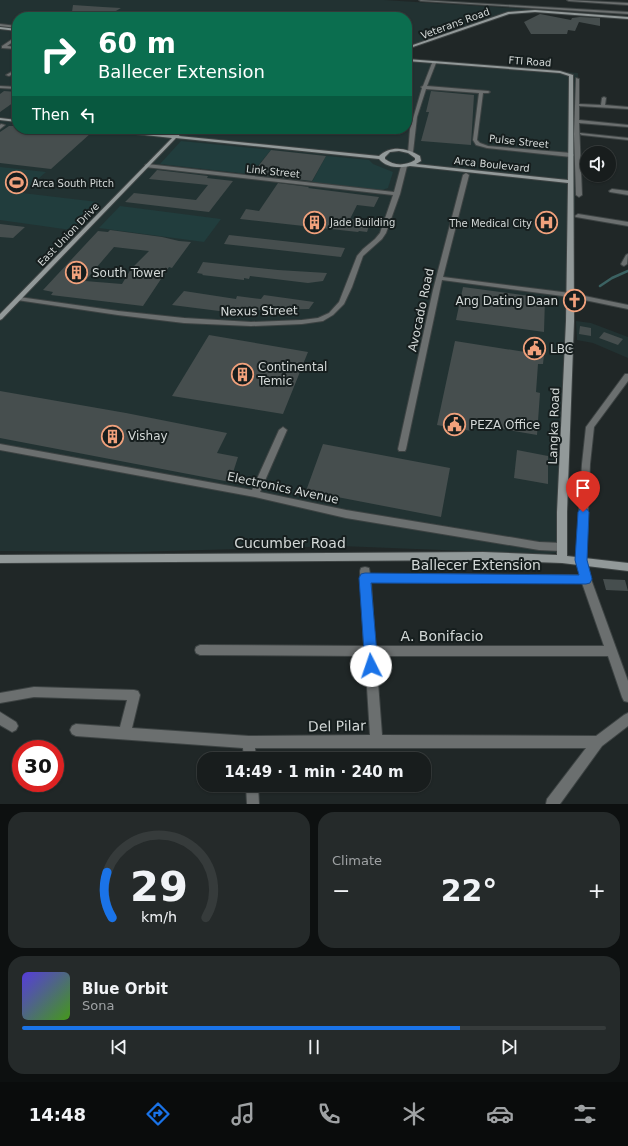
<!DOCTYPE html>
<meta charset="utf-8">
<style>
body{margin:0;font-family:"DejaVu Sans",sans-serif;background:#252a2a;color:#f1f3f6;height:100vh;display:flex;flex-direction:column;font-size:15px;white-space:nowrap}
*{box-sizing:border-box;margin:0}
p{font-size:13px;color:#9fa2a4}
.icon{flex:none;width:22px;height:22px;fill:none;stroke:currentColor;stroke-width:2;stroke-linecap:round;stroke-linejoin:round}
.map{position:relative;height:804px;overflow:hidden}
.sheet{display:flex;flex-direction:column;gap:8px;padding:8px;background:#0d1010;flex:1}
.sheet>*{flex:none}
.hud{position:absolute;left:12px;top:12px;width:400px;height:122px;border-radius:16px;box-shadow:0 1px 3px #0004,0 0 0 1px #363b3b;background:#0b6e4f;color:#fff;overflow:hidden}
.tools{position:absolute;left:580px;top:146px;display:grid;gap:8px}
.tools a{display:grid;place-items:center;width:36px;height:36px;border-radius:50%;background:#181d1d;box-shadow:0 1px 3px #0004,0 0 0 1px #363b3b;font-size:20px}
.speed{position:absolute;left:12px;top:740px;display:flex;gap:8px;font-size:20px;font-weight:700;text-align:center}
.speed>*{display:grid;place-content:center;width:52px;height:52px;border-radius:50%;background:#181d1d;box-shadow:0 1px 3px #0004,0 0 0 1px #363b3b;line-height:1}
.speed .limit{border:6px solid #d22;background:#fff;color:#111}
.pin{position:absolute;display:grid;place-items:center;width:34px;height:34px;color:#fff;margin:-41px -17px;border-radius:50% 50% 50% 0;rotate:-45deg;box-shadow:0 0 4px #0007}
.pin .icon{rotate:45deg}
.me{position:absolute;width:44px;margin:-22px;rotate:356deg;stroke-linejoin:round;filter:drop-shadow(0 0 3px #0008)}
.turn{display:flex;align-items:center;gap:14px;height:84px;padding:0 20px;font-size:18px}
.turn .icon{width:52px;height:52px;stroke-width:2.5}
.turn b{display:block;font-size:28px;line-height:34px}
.then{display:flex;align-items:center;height:38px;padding:0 20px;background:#0003;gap:8px;font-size:15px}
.big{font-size:30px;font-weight:700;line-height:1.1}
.sheet .card{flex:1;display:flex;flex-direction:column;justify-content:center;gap:6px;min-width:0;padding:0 14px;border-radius:16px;background:#252a2a}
.sheet .dial{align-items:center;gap:0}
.dial svg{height:104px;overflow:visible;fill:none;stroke:#363b3b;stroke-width:7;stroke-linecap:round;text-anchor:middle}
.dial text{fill:#f1f3f6;stroke:none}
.song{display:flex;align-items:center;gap:12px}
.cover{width:48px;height:48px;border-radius:6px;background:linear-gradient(135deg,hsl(250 70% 55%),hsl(100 70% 35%))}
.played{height:4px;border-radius:2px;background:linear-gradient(90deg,#1a73e8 75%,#363b3b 75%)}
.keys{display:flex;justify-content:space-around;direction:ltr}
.heat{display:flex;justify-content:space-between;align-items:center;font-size:22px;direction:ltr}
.sheet .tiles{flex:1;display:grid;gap:8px;grid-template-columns:1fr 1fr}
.card:last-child{grid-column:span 2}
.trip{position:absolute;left:197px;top:752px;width:234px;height:40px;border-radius:16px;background:#181d1d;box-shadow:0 1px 3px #0004,0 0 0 1px #363b3b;font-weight:700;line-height:40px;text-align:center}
.tab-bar{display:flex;height:64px;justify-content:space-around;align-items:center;background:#0a0c0c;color:#9fa2a4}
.tab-bar .icon{width:28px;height:28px}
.tab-bar .selected{color:#1a73e8}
.tab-bar b{font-size:18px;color:#f1f3f6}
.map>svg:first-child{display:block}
.built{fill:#223232}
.green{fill:#213d3d}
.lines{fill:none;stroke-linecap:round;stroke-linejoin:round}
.stream{stroke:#3b6262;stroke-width:2.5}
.building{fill:#464e4e;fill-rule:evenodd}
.street-casing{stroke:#3d4343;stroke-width:2}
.secondary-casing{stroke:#3d4343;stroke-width:2}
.street{fill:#6b6f6f;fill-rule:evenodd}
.secondary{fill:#929999;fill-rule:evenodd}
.route{fill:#1a73e8;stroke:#114b97}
.labels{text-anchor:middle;stroke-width:4;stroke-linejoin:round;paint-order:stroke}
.far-street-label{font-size:10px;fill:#d3d8d7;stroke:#161e1e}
.far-poi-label{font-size:10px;fill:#d3d8d7;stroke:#161e1e;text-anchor:start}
.poi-label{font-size:12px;fill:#d3d8d7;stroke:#161e1e;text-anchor:start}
.street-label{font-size:12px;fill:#d3d8d7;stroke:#161e1e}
.near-street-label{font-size:14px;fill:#d3d8d7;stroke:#161e1e}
</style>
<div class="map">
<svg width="628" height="804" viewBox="0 0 628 804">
<rect width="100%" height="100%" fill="#202727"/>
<!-- built -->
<path class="built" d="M0 0H384L543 10 507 12 418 43 407 46V17H17V129H407V59L578 73 567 552 544 554 341 546 133 552 0 551Z
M576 321 591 323 628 337V358L593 343 577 340Z"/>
<!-- green -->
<path class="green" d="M181 141 271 150 255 169H252L249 174 160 164Z
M326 156 369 160 373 164 393 172 388 188 382 190 312 182Z
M0 167 46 172 22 193 98 202 71 230 0 220Z
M120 206 221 219 204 242 99 228Z"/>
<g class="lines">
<!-- stream -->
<path class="stream" d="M600 286 612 278 628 271"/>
</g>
<!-- building -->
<path class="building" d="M73 5 103 7 121 8 109 15 72 12Z
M540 14 571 20 572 18 580 17 600 18V26L579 22 575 31 568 30 567 34H531L524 22Z
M4 91 17 92V100L0 112V94Z
M431 91 474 95 471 145 421 141 429 112H426Z
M9 126H17V129H69L91 133 51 169 0 163V132Z
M271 150 326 156 312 181 252 174Z
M157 170 208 176 207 178 233 181 209 212 125 202 134 193 196 200 208 185 149 179Z
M278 183 309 187 308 188 379 197 374 207 357 205 350 219 364 220 362 223 370 224 367 232 359 231 358 232 240 219 246 209 259 211Z
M0 224 25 227 13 238 0 237Z
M110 230 162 237 179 241 191 242 172 268 169 267 143 306 51 295 53 292 43 290 98 231 108 232ZM114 247 149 251 131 269 122 284 85 281Z
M229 235 345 248 341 257 224 244Z
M203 262 278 270 327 273 323 281 308 283 250 276 249 279 244 278V280L202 275 203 274 197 273Z
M463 287 545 298 544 332 456 320Z
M184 291 236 299 237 296 261 299 264 295 314 302 309 309 219 311 172 305Z
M580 326 591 328V336L579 334Z
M604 332 623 339 618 345 599 338Z
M209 335 308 352 283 414 172 396Z
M455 341 544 355 543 364H538L536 392 540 393 537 435 474 424 472 431 437 425Z
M0 391 126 413 227 433 217 453 238 457 230 482 0 438Z
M323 444 450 468 441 517 306 491Z
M517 450 548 456V484L514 478Z
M603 579 625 580 628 591 606 590Z"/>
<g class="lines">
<defs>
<path id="street" d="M419 0 628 12V14L421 1Z
M567 0 628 3V5L569 1Z
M0 24 17 26V28L0 26Z
M17 36V39L7 46 17 47V49L2 48V46Z
M434 62 436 63 427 86 488 91 490 92 488 93H483L477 140 480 143 488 146 571 153 574 155 571 157 487 148 476 145 473 140 479 93 426 89 417 117 413 152 408 153 410 129 422 88 421 87 423 86 432 63Z
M17 69V72L9 76 6 75Z
M576 78 579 79V104L601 105 602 98 604 97 606 98 605 105 628 107V109L579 106V120L628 125V127L579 123 582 195 579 197 576 195 574 134Z
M0 86 17 87V89L0 88Z
M1 124 5 125 0 129V125Z
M180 129H185L180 135H176V134Z
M580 133 628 138V140L582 135 580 134Z
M147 164 394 192 401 166 404 164 407 166 400 194 386 233 382 239 363 256 352 287 344 304 333 315 323 321 302 324 251 326 184 323 118 315 17 300V298L19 297 118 311 184 318 251 322 302 320 318 318 329 313 339 302 357 256 363 249 375 239 380 233 393 195 145 167V165Z
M466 173 469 175 443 277 570 293 628 305V309L570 297 442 280 406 449 405 451H399L398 449 433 290 463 175Z
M612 189 628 191V195L610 192 609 191Z
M578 214 628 222V226L576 217 575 216Z
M628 254 627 264 624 266 622 265 621 264 626 255Z
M625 374H628V381L594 427 590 464 586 560 591 579 628 681V702L624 701 622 697 608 656H376L382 735 596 736 624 715 628 713V726L602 746 560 804H546L547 799 586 748H255L256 759H244L243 748 76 736 72 734 70 730 72 726 76 724 120 727 127 700 34 697 0 703V693L34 687 134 690 138 691 140 695 132 728 249 736 370 735 365 656 200 655 196 653 195 650 196 647 200 645 364 646 360 571 361 568 365 567 369 568 370 574 580 575 576 560 582 464 586 427ZM371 582 582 583 604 646H375Z
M283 427 287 430 260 492 346 510 539 542 561 543 564 544 566 547 564 550 561 551 539 550 346 518 255 497 0 450V444L252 490 279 430Z
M0 712 16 722 18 726 16 730 12 732 0 725Z
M246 785H258L259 804H247Z"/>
<path id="secondary" d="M535 10 628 17V19L535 12 509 14 407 49V47L508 12Z
M0 27 17 29V31L0 29Z
M407 59 560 71 573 75 574 321 567 512V556L628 563V571L562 563 483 560 0 563V555L483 552 557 555V512L566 321 568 183 410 166C400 168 386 168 379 159L176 138 2 319 0 320V314L172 138 99 130 97 129H113L174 135 178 133 180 134 179 136 379 156C391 145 407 148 420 156L421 161 416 164 568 180 569 76 560 73 407 61ZM399 151 408 153 415 158V160C405 166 394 166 385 159V157L390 152Z
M0 118 17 120V122L0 120Z"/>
</defs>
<!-- street casing -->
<use href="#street" class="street-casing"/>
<!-- secondary casing -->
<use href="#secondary" class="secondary-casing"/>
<!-- street -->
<use href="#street" class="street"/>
<!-- secondary -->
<use href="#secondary" class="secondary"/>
</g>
<!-- route -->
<path class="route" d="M583 508 587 509 589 512 587 560 592 579 590 583 586 584 371 583 378 666 376 670 371 672 367 670 365 666 359 578 361 574 365 573 579 575 575 560 578 512 580 509Z"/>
<!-- icons -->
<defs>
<symbol id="stadium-ring" viewBox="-11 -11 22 22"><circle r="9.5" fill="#161e1e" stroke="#f1a17c" stroke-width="1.5"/><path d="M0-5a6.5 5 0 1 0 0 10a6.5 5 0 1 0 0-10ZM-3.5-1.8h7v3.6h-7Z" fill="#f1a17c"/></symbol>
<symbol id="building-ring" viewBox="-11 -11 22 22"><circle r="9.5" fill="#161e1e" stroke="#f1a17c" stroke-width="1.5"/><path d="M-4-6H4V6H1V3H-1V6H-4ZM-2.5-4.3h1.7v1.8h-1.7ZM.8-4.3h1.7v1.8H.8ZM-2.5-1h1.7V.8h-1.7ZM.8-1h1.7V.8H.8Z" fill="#f1a17c"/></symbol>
<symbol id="hospital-ring" viewBox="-11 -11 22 22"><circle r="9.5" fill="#161e1e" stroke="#f1a17c" stroke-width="1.5"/><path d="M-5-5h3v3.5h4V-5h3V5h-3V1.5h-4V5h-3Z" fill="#f1a17c"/></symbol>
<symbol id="church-ring" viewBox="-11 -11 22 22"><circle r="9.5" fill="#161e1e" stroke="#f1a17c" stroke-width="1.5"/><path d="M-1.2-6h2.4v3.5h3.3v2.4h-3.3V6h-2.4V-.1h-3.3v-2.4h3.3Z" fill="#f1a17c"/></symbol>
<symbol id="civic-ring" viewBox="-11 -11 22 22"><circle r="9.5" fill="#161e1e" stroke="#f1a17c" stroke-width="1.5"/><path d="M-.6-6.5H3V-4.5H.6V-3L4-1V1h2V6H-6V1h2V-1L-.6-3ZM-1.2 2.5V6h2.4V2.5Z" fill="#f1a17c"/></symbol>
</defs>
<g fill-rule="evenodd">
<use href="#stadium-ring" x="4" y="170" width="25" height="25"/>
<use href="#building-ring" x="302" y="210" width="25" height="25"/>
<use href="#hospital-ring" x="534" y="210" width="25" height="25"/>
<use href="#building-ring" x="64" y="260" width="25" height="25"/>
<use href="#church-ring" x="562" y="288" width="25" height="25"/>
<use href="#civic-ring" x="522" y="336" width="25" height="25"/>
<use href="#building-ring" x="230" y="362" width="25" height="25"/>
<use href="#civic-ring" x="442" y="412" width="25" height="25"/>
<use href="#building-ring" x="100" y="424" width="25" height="25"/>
</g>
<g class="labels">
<!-- far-street labels -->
<g class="far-street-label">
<text transform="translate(455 23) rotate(-20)" y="4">Veterans Road</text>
<text transform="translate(530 61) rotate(4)" y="4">FTI Road</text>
<text transform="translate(519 141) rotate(6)" y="4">Pulse Street</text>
<text transform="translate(492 164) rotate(6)" y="4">Arca Boulevard</text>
<text transform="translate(273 171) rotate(6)" y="4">Link Street</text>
<text transform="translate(68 234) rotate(-46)" y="4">East Union Drive</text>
</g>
<!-- far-poi labels -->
<g class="far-poi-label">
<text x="32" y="187">Arca South Pitch</text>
<text x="330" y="226">Jade Building</text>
<text x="532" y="227" text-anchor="end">The Medical City</text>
</g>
<!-- poi labels -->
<g class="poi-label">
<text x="92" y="277">South Tower</text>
<text x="558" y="305" text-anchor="end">Ang Dating Daan</text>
<text x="550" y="353">LBC</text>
<text x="258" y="371">Continental<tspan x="258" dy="14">Temic</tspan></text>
<text x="470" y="429">PEZA Office</text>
<text x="128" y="440">Vishay</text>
</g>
<!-- street labels -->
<g class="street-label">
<text transform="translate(421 310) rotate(-78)" y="4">Avocado Road</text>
<text transform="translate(259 311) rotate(-1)" y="4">Nexus Street</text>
<text transform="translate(554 426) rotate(-88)" y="4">Langka Road</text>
<text transform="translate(283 488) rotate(12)" y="4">Electronics Avenue</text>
</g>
<!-- near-street labels -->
<g class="near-street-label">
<text x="290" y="548">Cucumber Road</text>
<text x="476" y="570">Ballecer Extension</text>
<text x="442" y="641">A. Bonifacio</text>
<text transform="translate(337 726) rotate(-1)" y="5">Del Pilar</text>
</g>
</g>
</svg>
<div class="tools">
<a><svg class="icon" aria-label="sound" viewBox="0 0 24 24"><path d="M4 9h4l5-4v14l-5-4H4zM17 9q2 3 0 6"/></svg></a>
</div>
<div class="speed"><div class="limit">30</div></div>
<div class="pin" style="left:583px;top:512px;background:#d93025"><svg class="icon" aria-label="arrive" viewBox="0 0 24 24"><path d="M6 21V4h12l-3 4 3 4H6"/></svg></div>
<svg class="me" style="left:371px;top:666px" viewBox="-20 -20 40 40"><circle r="19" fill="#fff"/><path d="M0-13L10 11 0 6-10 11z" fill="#1a73e8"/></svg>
<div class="trip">14:49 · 1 min · 240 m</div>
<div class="hud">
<div class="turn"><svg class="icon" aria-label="right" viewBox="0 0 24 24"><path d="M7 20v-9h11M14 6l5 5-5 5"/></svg><div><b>60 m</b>Ballecer Extension</div></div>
<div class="then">Then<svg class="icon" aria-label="left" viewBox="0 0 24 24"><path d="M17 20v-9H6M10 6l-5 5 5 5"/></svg></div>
</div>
</div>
<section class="sheet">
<div class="tiles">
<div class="card dial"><svg viewBox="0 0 100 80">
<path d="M14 69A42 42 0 1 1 86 69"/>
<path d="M14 69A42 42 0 0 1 10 34" stroke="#1a73e8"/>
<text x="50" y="56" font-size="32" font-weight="700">29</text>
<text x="50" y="72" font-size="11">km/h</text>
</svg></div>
<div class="card"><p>Climate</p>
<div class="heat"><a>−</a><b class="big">22°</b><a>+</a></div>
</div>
<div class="card">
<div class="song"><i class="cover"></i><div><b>Blue Orbit</b><p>Sona</p></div></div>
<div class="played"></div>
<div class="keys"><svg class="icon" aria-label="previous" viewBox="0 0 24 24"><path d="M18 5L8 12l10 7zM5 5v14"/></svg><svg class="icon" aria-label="pause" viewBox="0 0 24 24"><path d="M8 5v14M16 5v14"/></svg><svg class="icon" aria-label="next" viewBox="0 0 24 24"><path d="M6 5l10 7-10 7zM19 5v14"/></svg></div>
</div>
</div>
</section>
<nav class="tab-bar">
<b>14:48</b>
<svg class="icon selected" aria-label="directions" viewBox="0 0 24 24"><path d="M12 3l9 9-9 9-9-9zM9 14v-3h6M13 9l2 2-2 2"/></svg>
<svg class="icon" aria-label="music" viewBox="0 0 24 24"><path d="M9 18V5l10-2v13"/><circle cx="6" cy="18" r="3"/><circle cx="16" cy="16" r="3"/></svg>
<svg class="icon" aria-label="phone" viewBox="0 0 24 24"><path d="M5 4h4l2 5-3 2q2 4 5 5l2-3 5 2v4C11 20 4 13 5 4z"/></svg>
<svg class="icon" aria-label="climate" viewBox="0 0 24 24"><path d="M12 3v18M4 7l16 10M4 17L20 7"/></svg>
<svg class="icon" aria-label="car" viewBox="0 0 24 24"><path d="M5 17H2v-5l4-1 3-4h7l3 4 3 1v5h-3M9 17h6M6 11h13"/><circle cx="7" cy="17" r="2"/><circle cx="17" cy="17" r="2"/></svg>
<svg class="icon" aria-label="filters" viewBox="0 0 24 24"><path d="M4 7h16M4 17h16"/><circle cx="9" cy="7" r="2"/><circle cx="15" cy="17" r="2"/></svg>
</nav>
